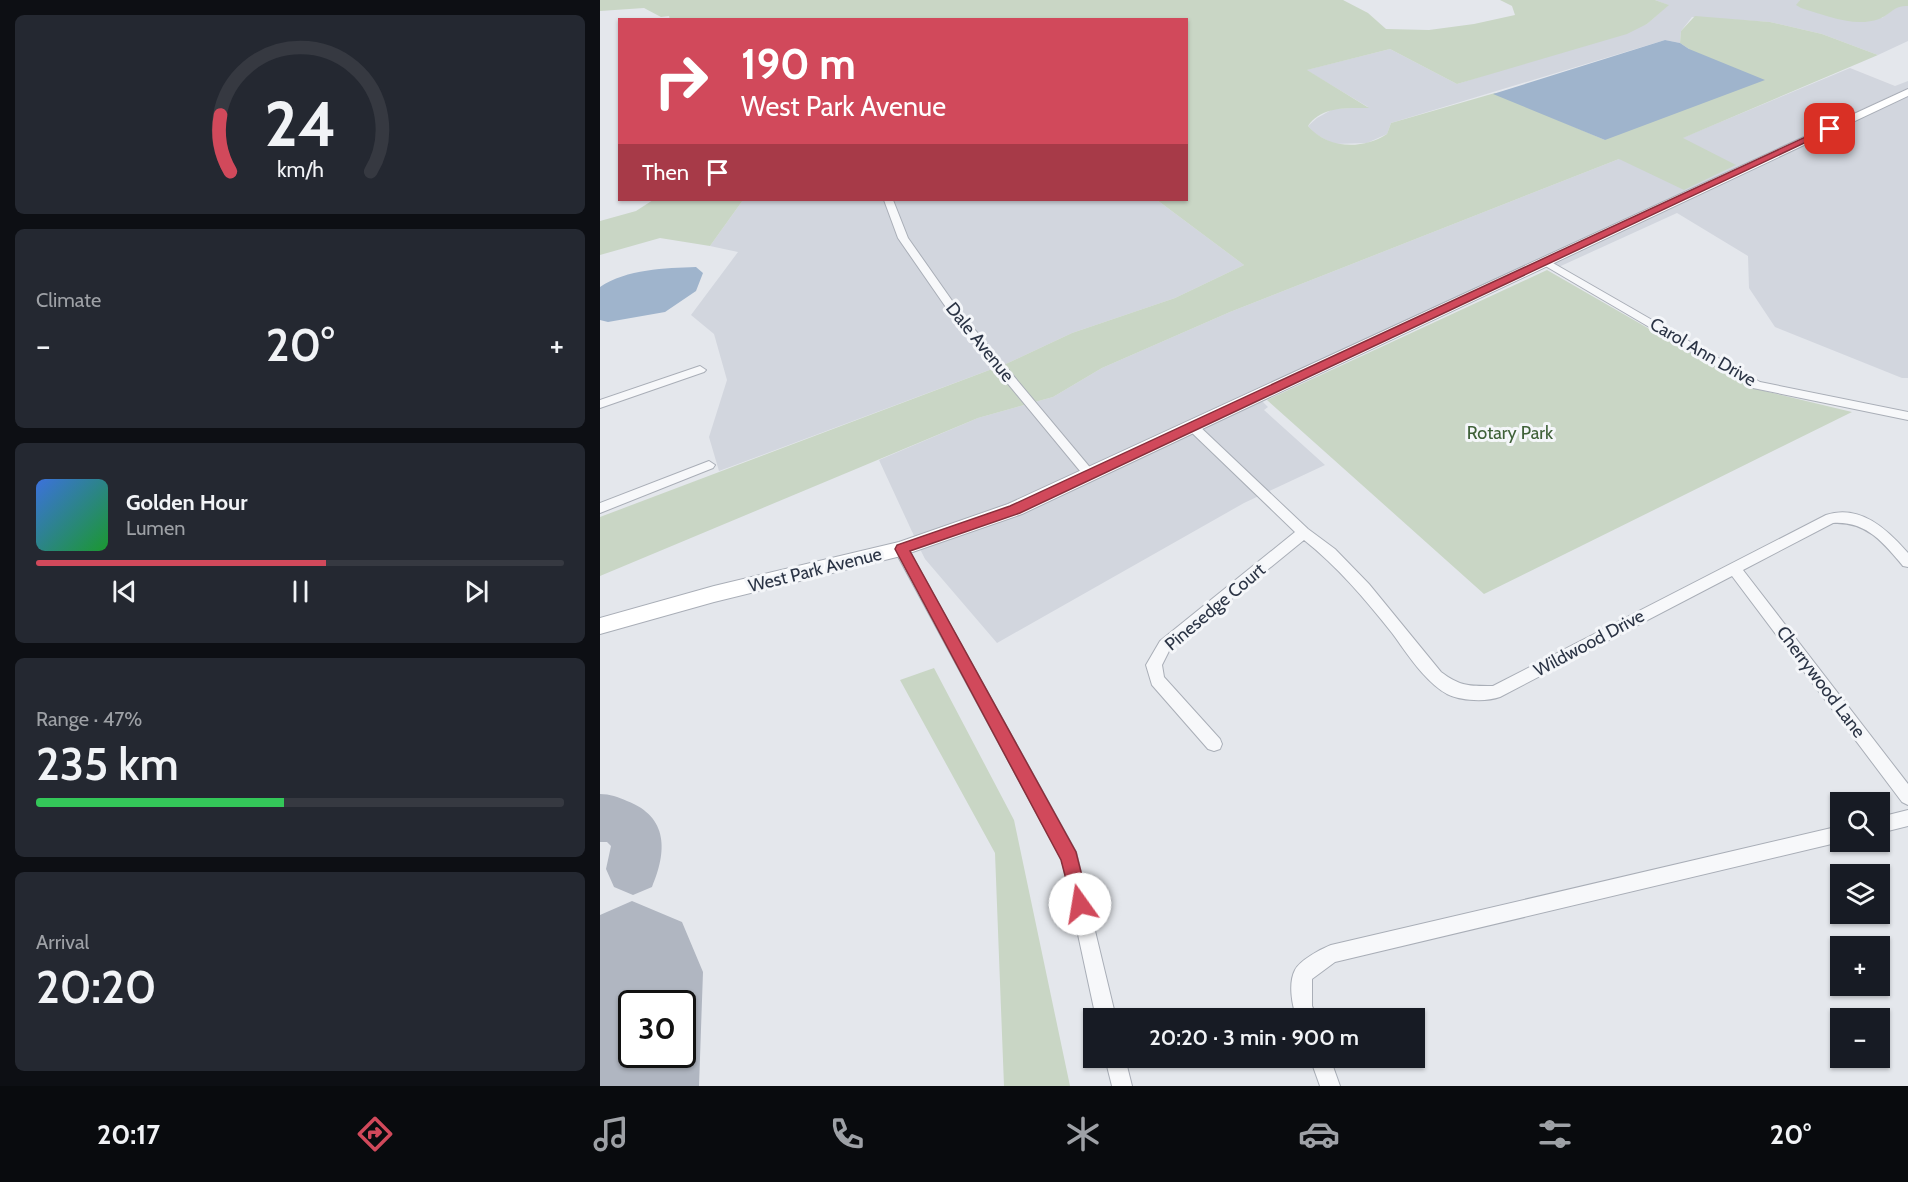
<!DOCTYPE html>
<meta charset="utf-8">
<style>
body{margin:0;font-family:Cabin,sans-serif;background:#242831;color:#f1f3f6;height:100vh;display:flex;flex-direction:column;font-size:22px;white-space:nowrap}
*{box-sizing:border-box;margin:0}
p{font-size:20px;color:#9ea1a6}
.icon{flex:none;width:33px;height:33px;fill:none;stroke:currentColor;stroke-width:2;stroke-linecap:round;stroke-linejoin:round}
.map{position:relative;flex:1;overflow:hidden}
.drawer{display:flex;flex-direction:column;gap:15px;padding:15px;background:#0d0f14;width:600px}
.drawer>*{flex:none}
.banner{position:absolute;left:18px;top:18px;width:570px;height:183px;border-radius:0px;box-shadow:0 2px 4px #0004;background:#d1495b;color:#fff;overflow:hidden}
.controls{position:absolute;left:1230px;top:792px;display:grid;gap:12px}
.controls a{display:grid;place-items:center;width:60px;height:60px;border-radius:0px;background:#171b24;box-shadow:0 2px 4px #0004;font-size:30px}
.speed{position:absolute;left:18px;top:990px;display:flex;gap:12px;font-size:30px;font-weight:700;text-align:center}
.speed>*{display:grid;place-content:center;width:78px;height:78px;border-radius:50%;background:#171b24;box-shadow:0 2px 4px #0004;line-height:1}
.speed .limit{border:3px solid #111;border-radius:9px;background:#fff;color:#111}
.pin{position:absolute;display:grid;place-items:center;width:51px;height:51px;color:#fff;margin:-26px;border-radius:12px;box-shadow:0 3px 9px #0006}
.me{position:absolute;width:66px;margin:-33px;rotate:347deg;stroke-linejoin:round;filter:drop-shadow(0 0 4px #0008)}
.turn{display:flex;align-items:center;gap:21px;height:126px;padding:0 24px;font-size:27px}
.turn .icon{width:78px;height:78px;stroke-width:2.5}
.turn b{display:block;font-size:42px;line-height:51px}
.then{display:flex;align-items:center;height:57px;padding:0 24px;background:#0003;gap:12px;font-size:22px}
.big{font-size:45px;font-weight:600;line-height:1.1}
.drawer .widget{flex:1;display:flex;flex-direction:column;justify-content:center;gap:9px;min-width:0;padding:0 21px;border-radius:9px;background:#242831}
.drawer .dial{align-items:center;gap:0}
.dial svg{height:156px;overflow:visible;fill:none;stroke:#363941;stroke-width:7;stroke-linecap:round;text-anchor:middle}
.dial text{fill:#f1f3f6;stroke:none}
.song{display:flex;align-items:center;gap:18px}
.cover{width:72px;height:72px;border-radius:9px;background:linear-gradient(135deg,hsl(220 70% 55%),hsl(130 70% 35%))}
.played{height:6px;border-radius:3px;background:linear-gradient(90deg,#d1495b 55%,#363941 55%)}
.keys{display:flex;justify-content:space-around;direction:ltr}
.heat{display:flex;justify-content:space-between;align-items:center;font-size:33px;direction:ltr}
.charge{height:9px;border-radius:4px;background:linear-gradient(90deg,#34c759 47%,#363941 0)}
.trip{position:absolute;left:483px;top:1008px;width:342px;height:60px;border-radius:0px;background:#171b24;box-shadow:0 2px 4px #0004;font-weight:600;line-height:60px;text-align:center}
.menu{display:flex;height:96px;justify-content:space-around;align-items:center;background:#090b0e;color:#9ea1a6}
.menu .icon{width:42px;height:42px}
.menu .current{color:#d1495b}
.menu b{font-size:27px;color:#f1f3f6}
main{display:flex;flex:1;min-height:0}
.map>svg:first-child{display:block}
.built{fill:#d2d6de}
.green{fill:#c9d6c5}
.water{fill:#9fb4cc}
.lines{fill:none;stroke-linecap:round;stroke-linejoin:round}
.taxiway{fill:#b0b6c1;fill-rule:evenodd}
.runway{fill:#b0b6c1;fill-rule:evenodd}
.street-casing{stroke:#a9aeb7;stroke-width:2}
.secondary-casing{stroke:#a9aeb7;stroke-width:2}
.street{fill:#f7f8fa;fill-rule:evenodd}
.secondary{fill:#fff;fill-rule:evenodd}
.route{fill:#d1495b;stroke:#882f3b;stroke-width:1.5}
.labels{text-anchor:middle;stroke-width:6;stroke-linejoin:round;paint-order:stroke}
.street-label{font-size:18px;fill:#2b3445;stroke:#f4f6f9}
.park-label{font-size:18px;fill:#3f6138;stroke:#f4f6f9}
</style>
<main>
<section class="drawer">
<div class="widget dial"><svg viewBox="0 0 100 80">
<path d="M14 69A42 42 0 1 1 86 69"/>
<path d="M14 69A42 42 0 0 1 9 40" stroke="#d1495b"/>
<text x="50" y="56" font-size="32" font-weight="700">24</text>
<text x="50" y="72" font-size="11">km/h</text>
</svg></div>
<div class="widget"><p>Climate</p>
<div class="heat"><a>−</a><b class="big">20°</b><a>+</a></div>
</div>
<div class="widget">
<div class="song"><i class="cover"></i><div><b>Golden Hour</b><p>Lumen</p></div></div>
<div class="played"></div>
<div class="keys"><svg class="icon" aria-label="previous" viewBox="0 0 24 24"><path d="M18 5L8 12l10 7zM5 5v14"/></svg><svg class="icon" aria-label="pause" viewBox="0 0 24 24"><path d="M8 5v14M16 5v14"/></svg><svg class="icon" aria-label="next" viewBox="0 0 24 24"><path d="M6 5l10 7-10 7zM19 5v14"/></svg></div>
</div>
<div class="widget"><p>Range · 47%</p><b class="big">235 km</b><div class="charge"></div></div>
<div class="widget"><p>Arrival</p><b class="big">20:20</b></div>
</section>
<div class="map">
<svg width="1308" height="1086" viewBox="0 0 1308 1086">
<rect width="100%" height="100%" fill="#e4e7ec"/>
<!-- built -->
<path class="built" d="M1055 0H1200L1197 5 1282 18 1298 6H1308V41L1278 55 1222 34 1170 22 1092 17 1081 31 1080 43 1065 40 791 123 787 134 767 143 733 144 714 133 708 126 717 118 733 109 768 107 706 70 790 49 857 84 1047 24 1068 5Z
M1250 68 1295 86 1308 81V88L412 504 315 538 279 460 378 418 453 397 502 368 630 312 1019 159 1082 138Z
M1308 96V378H1302L1175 327 1149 288 1148 256 1077 213 952 270 944 267Z
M143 200H557L644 265 575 298 472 333 408 363 119 471 109 437 127 380 114 334 91 315 138 252 110 246Z
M662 401 668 407 664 410 725 465 644 503 397 643 325 559 320 549 493 479Z"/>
<!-- green -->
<path class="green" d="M0 0H743L768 13 786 29 829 30 874 24 915 15 912 6 900 0H1055L1069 5 1047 24 1027 34 857 84 790 49 707 70 769 108C748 108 721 106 708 126 727 149 763 150 787 134L791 123 895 93 1005 140 1089 49 1080 43 1081 31 1095 16 1170 22 1222 34 1278 55 1083 138 1136 165 1084 190 1019 159 630 312 502 368 453 397 378 418 0 576V517L408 363 472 333 575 298 644 265 557 200H586V20H70L69 16 61 17 44 8 0 11Z
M1200 0H1308V6C1292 6 1292 14 1279 19 1254 28 1225 15 1201 8L1196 5Z
M53 200H143L110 246 60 238 0 255V221L36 211Z
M947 270 1152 388 1252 412 884 594 667 400Z
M334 668 414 820 470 1086H404L395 853 300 680Z"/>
<!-- water -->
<path class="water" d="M1065 40 1080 43 1089 49 1165 80 1005 140 893 94Z
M96 267 103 273 96 291 65 312 8 322 0 320V287C27 269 65 268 96 267Z"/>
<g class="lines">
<!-- taxiway -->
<path class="taxiway" d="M0 794C10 794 18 797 27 801 69 817 67 852 52 887L33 895 14 887 6 869 11 846 7 842H0Z"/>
<!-- runway -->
<path class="runway" d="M32 901 82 922 103 972 99 1086H0V915ZM32 1004H82V1054H32Z"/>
<defs>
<path id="street" d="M284 200H293L308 238 360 312 493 471 495 474 493 477H485L352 316 298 238Z
M946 259 1160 382 1308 412V420L1153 388 942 264 941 262Z
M100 366 106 370 104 372 0 408V400Z
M593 423 597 424 708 529 735 549 769 584 841 672C861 687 870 686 893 686L1226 515C1260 504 1287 529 1308 553V567L1303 566C1283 542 1266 521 1233 523L1143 570 1308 784V805L1302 802 1132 576 900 697C886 702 861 701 847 694 824 681 807 653 792 633 765 599 738 567 704 540L570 649 562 665 564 677 620 739 622 744 620 749 614 751 608 749 552 685 546 665 560 641 695 532 589 430 587 427 589 424Z
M109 461 115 465 113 468 0 513V503Z
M301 544 306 545 476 852 516 1018H496L462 860 294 549Z
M1308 810V826L1280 833V817Z
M1240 826 1242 842H1240L735 962 712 979V1006L717 1018H697C692 1006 688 983 695 970 700 960 721 949 731 945Z
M505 1058H525L532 1086H512Z
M710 1058H730L740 1086H720Z"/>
<path id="secondary" d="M1308 89V96L422 514 301 556 114 602 0 634V618L114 586 299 542 408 504Z"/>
</defs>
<!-- street casing -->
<use href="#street" class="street-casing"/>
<!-- secondary casing -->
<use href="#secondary" class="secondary-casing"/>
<!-- street -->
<use href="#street" class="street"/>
<!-- secondary -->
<use href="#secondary" class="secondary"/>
</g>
<!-- route -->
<path class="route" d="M1227 127 1234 129 420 513 310 551 476 852 489 904 486 910 480 913 474 910 461 860 295 549 297 545 410 506Z"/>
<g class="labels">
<!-- street labels -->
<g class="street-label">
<text transform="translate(380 342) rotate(51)" y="6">Dale Avenue</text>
<text transform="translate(1103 352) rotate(30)" y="6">Carol Ann Drive</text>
<text transform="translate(215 570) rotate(-14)" y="6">West Park Avenue</text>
<text transform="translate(615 607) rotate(-40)" y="6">Pinesedge Court</text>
<text transform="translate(989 643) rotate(-28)" y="6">Wildwood Drive</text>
<text transform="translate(1221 682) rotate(53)" y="6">Cherrywood Lane</text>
</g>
<!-- park labels -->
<g class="park-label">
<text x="910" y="439">Rotary Park</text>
</g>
</g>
</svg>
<div class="controls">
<a><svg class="icon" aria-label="search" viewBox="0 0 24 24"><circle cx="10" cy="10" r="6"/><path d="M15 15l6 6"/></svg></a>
<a><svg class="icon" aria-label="layers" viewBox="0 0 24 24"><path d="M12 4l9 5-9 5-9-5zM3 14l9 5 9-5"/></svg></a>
<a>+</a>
<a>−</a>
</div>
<div class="speed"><div class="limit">30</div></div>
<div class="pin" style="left:1230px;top:129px;background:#d93025"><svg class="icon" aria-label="arrive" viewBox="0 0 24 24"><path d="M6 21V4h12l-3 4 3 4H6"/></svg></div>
<svg class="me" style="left:480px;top:904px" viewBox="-20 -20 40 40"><circle r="19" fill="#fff"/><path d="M0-13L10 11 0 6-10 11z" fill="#d1495b"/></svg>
<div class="trip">20:20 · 3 min · 900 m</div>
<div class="banner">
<div class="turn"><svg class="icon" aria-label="right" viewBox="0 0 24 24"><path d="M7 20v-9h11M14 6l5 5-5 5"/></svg><div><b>190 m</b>West Park Avenue</div></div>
<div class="then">Then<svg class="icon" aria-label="arrive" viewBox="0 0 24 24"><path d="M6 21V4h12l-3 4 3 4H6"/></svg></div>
</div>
</div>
</main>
<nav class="menu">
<b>20:17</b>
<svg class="icon current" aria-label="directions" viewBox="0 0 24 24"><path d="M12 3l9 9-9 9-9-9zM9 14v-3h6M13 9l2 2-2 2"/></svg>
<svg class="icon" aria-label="music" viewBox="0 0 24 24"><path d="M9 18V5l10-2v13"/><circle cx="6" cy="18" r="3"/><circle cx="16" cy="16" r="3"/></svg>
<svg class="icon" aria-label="phone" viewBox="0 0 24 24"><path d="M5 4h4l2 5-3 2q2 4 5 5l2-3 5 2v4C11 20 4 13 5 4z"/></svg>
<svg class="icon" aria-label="climate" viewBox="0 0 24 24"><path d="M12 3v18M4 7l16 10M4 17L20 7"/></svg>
<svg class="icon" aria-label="car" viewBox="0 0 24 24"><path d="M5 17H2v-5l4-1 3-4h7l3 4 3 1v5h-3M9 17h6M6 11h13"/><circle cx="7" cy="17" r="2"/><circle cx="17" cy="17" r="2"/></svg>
<svg class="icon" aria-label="filters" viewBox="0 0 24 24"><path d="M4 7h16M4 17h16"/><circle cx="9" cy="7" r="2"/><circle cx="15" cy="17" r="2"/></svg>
<b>20°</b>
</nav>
